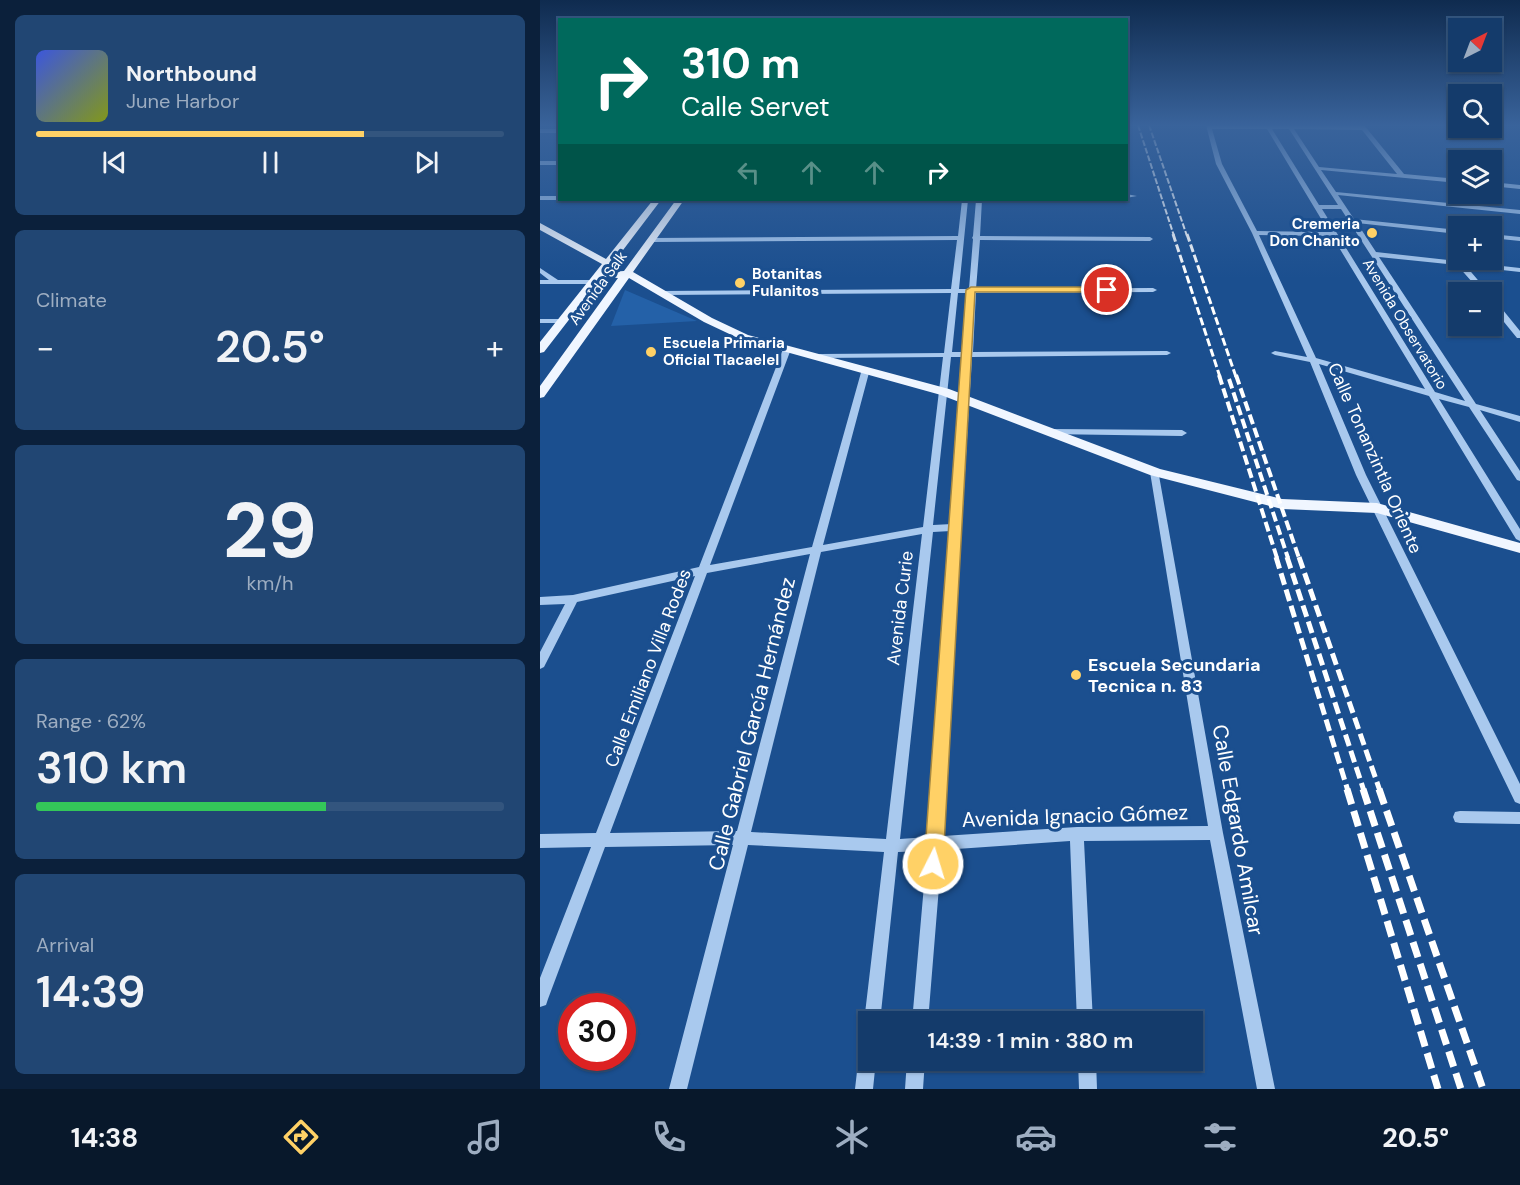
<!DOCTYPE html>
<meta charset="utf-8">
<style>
body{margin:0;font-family:"DM Sans",sans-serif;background:#214673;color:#f1f3f6;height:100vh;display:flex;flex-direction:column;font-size:22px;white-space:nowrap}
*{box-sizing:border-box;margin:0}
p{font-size:20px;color:#9dadc1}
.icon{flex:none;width:33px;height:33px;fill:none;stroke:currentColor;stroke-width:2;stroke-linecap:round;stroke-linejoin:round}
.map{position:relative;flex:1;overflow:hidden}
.panel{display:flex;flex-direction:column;gap:15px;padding:15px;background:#0b203b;width:540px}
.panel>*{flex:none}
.guide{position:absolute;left:18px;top:18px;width:570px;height:183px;border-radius:0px;box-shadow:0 2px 4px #0004,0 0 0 2px #33557e;background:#00695c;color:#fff;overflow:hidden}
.needle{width:39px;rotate:42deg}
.controls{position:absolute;left:908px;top:18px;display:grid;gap:12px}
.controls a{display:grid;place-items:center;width:54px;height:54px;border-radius:0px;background:#143b6b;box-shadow:0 2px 4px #0004,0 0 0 2px #33557e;font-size:30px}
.speed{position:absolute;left:18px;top:993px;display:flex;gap:12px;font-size:30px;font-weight:700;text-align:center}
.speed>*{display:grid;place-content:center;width:78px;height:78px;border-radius:50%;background:#143b6b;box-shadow:0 2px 4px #0004,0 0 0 2px #33557e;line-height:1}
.speed .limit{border:9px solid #d22;background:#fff;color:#111}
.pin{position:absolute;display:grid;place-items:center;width:51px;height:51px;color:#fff;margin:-26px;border:3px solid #fff;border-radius:50%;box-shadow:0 2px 6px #0007}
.me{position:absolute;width:66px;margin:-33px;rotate:5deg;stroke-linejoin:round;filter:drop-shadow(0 0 4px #0008)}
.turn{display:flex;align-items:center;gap:21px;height:126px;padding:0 24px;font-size:27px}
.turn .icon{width:78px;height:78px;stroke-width:2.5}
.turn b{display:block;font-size:42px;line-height:51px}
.lanes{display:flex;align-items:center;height:57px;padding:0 24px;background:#0003;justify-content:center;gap:30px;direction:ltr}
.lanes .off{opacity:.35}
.big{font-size:45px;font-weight:600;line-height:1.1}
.panel .widget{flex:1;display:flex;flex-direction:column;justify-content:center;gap:9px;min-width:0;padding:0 21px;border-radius:9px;background:#214673}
.panel .dial{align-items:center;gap:0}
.dial b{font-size:78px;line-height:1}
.song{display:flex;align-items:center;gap:18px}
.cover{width:72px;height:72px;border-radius:9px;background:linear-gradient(135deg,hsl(230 70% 55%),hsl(70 70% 35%))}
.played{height:6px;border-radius:3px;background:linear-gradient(90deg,#ffd166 70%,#33557e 70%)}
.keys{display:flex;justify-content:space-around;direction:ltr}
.heat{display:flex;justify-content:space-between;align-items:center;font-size:33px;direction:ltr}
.charge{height:9px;border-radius:4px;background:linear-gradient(90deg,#34c759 62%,#33557e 0)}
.trip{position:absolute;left:318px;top:1011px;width:345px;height:60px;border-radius:0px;background:#143b6b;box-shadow:0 2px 4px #0004,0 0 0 2px #33557e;font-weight:600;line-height:60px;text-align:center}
.tab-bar{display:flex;height:96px;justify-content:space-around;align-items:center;background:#08182b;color:#9dadc1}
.tab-bar .icon{width:42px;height:42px}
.tab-bar .selected{color:#ffd166}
.tab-bar b{font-size:27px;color:#f1f3f6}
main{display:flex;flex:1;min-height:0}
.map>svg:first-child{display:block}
.green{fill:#2461a8}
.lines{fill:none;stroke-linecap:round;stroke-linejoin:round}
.minor{fill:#a9c9ee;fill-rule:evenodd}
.major{fill:#f0f6ff;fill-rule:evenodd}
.rail-far4{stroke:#fff;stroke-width:2;stroke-dasharray:6 2;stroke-linecap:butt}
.rail-far3{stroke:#fff;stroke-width:3;stroke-dasharray:8 3;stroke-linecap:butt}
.rail-far2{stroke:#fff;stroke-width:4;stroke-dasharray:10 4;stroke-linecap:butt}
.rail-far1{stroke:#fff;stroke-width:5;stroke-dasharray:12 5;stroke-linecap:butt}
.rail{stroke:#fff;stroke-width:7;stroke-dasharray:16 7;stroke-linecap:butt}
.route{fill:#ffd166;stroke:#a68842;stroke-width:1.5}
.poi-dot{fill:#ffd166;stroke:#1b4f8f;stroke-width:2}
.labels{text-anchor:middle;stroke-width:6;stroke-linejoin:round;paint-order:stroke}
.far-poi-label{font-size:15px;font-weight:bold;fill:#fff;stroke:#1b4f8f;text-anchor:start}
.far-street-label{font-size:15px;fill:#fff;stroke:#1b4f8f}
.street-label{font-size:18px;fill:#fff;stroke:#1b4f8f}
.poi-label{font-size:18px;font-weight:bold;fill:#fff;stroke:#1b4f8f;text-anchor:start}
.near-street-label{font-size:21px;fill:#fff;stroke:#1b4f8f}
</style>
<main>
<section class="panel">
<div class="widget">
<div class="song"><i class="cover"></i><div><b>Northbound</b><p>June Harbor</p></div></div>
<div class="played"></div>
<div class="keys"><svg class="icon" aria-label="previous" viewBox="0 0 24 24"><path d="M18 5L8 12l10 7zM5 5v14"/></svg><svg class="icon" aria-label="pause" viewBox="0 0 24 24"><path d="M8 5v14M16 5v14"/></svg><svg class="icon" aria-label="next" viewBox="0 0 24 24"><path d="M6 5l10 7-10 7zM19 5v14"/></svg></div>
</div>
<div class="widget"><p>Climate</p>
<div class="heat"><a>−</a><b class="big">20.5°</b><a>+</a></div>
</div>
<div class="widget dial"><b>29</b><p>km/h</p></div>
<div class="widget"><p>Range · 62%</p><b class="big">310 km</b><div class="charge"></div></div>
<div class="widget"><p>Arrival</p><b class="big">14:39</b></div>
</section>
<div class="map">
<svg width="980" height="1089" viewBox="0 0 980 1089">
<rect width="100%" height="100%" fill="#1b4f8f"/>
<!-- green -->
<path class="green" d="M85 290 157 321 71 326Z"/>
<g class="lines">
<!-- minor -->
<path class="minor" d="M666 125H824L864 174 918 179V183L781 170 796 192 980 210V214L798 195 814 219 918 230V234L817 223 836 252 980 268V272L926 266 948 292H941L917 265 839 257 936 404 980 416V422L940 410 980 471V481L977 480 929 407 899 399 980 529V541L976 539 889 396 779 364 826 475 980 784V804L975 802 816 475 770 362 735 355 731 353 735 351 767 357 712 233 676 164ZM672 129H727L789 232 717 231 682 164ZM732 129H749L798 205H779ZM754 129 822 130 857 174 779 167ZM782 209H801L925 401 895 392ZM719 235 792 236 885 389 776 358Z
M0 129H20V133H0Z
M0 161H20V165H0Z
M951 182 980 185V189L951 186Z
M586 194 597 196 586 198Z
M0 196H20V200H21H0Z
M422 200H428L419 289H429L433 239 432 238 433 236 436 200H442L440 236 610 237 613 239 610 241 440 240 436 289 613 288 617 290 613 292 436 293 433 352 627 351 631 353 627 355 432 357 403 836 537 827 668 826 610 472 615 469 618 470 683 833 735 1089H717L670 840 544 841 553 1022H537L530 841 402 850 388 1022H372L387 851 358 852 340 1022H328V1029L326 1028 324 1022 344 852 208 845 147 1089H129L193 845 65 847 8 999 6 1005 0 1007V978L51 847 0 848V834L56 833 155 576 37 602 4 667 0 669V652L25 604 0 605V597L33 595 159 567 243 349 247 347 251 349 170 565 272 547 322 369 326 367 330 369 283 545 383 527 403 357 280 358 276 356 280 354 404 353 411 293 122 295 118 293 122 291 411 289 417 240 112 242 109 240 112 238 418 236ZM418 293H429L425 352H412ZM411 357H424L412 524 393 525ZM411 531 388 837 360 839 393 532ZM382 534 346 839 211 832 281 552ZM270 554 197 831 70 833 167 573Z
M951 234 980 237V241L951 238Z
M0 268 18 280H52L56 282 52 284H0V280H9L0 273Z
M951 299H954L980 331V338H977L951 306Z
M0 319H23L27 321 23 323H0Z
M510 429 642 430 647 433 642 436 507 434 505 432 507 430Z
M920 811 980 812V824L920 823 915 822 913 817 915 812Z
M328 1045V1060H336L333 1089H315L319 1054 322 1048Z
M367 1060H385L383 1089H365Z
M538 1060H556L557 1089H539Z"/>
<!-- major -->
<path class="major" d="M113 200H121L77 258 81 261 70 266 69 272 84 271 136 200H144L93 272 172 318 208 335 409 389 620 469 742 499 837 503 980 543V553L837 513 742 509 610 475 401 395 200 339 164 322 89 278 4 397 0 398V386L78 278 62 277 4 352 0 353V342L62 264 0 230V223L66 259Z"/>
<!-- rail-far4 -->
<path class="rail-far4" d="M598 125 634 236
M609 125 647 236"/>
<!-- rail-far3 -->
<path class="rail-far3" d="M633 234 680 377
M647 234 696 377"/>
<!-- rail-far2 -->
<path class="rail-far2" d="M679 375 737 558
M696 375 759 558
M689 379 748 558"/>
<!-- rail-far1 -->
<path class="rail-far1" d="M736 557 808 791
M747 557 824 791
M759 557 840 791"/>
<!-- rail -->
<path class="rail" d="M807 789 898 1089
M823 789 921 1089
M839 789 943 1089"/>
</g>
<!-- sky -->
<linearGradient id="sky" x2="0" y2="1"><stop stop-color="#0f2b4f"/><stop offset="0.45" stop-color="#39639b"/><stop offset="1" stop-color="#39639b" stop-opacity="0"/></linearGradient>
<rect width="980" height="278" fill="url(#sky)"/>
<!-- route -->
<path class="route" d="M567 287 571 288V292H435L403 864 400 871 393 873 386 871 384 864 426 290 431 287Z"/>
<!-- markers -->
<g class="poi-dot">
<circle cx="832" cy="233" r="6"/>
<circle cx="200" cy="283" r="6"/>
<circle cx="111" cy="352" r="6"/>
<circle cx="536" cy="675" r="6"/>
</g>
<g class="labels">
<!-- far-poi labels -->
<g class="far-poi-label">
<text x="820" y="229" text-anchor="end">Cremeria<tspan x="820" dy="17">Don Chanito</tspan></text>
<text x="212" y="279">Botanitas<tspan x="212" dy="17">Fulanitos</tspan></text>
<text x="123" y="348">Escuela Primaria<tspan x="123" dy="17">Oficial Tlacaelel</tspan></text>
</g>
<!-- far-street labels -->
<g class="far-street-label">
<text transform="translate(58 288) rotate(-54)" y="5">Avenida Salk</text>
<text transform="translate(865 324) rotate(59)" y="5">Avenida Observatorio</text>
</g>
<!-- street labels -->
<g class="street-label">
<text transform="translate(835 458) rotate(66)" y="6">Calle Tonanzintla Oriente</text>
<text transform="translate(360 608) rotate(-83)" y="6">Avenida Curie</text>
<text transform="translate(108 668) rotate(-69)" y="6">Calle Emiliano Villa Rodes</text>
</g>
<!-- poi labels -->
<g class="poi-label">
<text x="548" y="671">Escuela Secundaria<tspan x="548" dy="21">Tecnica n. 83</tspan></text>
</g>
<!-- near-street labels -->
<g class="near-street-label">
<text transform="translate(212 724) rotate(-76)" y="7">Calle Gabriel García Hernández</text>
<text transform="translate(535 816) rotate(-2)" y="7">Avenida Ignacio Gómez</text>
<text transform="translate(698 830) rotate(80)" y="7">Calle Edgardo Amilcar</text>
</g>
</g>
</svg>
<div class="controls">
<a><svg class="needle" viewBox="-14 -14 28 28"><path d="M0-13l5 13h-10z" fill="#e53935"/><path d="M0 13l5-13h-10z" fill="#9dadc1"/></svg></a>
<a><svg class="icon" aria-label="search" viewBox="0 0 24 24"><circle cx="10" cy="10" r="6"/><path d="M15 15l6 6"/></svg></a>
<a><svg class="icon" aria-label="layers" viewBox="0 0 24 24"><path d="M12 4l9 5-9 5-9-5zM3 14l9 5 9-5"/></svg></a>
<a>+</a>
<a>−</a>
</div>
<div class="speed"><div class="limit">30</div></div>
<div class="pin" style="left:567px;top:290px;background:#d93025"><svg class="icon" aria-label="arrive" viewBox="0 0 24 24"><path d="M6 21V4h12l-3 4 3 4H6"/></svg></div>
<svg class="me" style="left:393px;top:864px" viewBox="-20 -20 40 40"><circle r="17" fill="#ffd166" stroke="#fff" stroke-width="3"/><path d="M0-11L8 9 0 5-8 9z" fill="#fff"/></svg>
<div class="trip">14:39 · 1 min · 380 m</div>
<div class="guide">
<div class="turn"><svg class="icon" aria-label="right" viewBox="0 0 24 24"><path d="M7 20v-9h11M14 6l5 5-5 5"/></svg><div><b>310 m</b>Calle Servet</div></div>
<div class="lanes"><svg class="icon off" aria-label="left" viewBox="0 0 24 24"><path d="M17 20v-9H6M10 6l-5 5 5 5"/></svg><svg class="icon off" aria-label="ahead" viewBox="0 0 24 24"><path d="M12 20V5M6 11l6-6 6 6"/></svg><svg class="icon off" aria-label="ahead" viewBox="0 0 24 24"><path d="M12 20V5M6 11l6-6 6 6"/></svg><svg class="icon" aria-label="right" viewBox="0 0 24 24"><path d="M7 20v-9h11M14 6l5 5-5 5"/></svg></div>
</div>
</div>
</main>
<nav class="tab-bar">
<b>14:38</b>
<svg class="icon selected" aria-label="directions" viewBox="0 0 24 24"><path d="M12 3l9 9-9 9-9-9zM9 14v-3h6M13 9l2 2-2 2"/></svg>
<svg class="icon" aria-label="music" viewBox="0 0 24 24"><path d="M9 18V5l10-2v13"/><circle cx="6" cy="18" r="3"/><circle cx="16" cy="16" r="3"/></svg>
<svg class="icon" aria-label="phone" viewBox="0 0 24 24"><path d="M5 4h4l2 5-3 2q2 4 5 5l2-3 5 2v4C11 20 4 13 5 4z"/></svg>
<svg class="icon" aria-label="climate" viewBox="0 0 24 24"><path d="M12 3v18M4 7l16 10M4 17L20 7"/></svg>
<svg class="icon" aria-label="car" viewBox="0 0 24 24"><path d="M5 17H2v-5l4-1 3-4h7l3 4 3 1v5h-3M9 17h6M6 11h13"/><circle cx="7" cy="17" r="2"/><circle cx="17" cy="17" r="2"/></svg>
<svg class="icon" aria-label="filters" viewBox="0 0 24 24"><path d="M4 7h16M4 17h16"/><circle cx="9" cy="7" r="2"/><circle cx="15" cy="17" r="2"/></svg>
<b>20.5°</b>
</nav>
